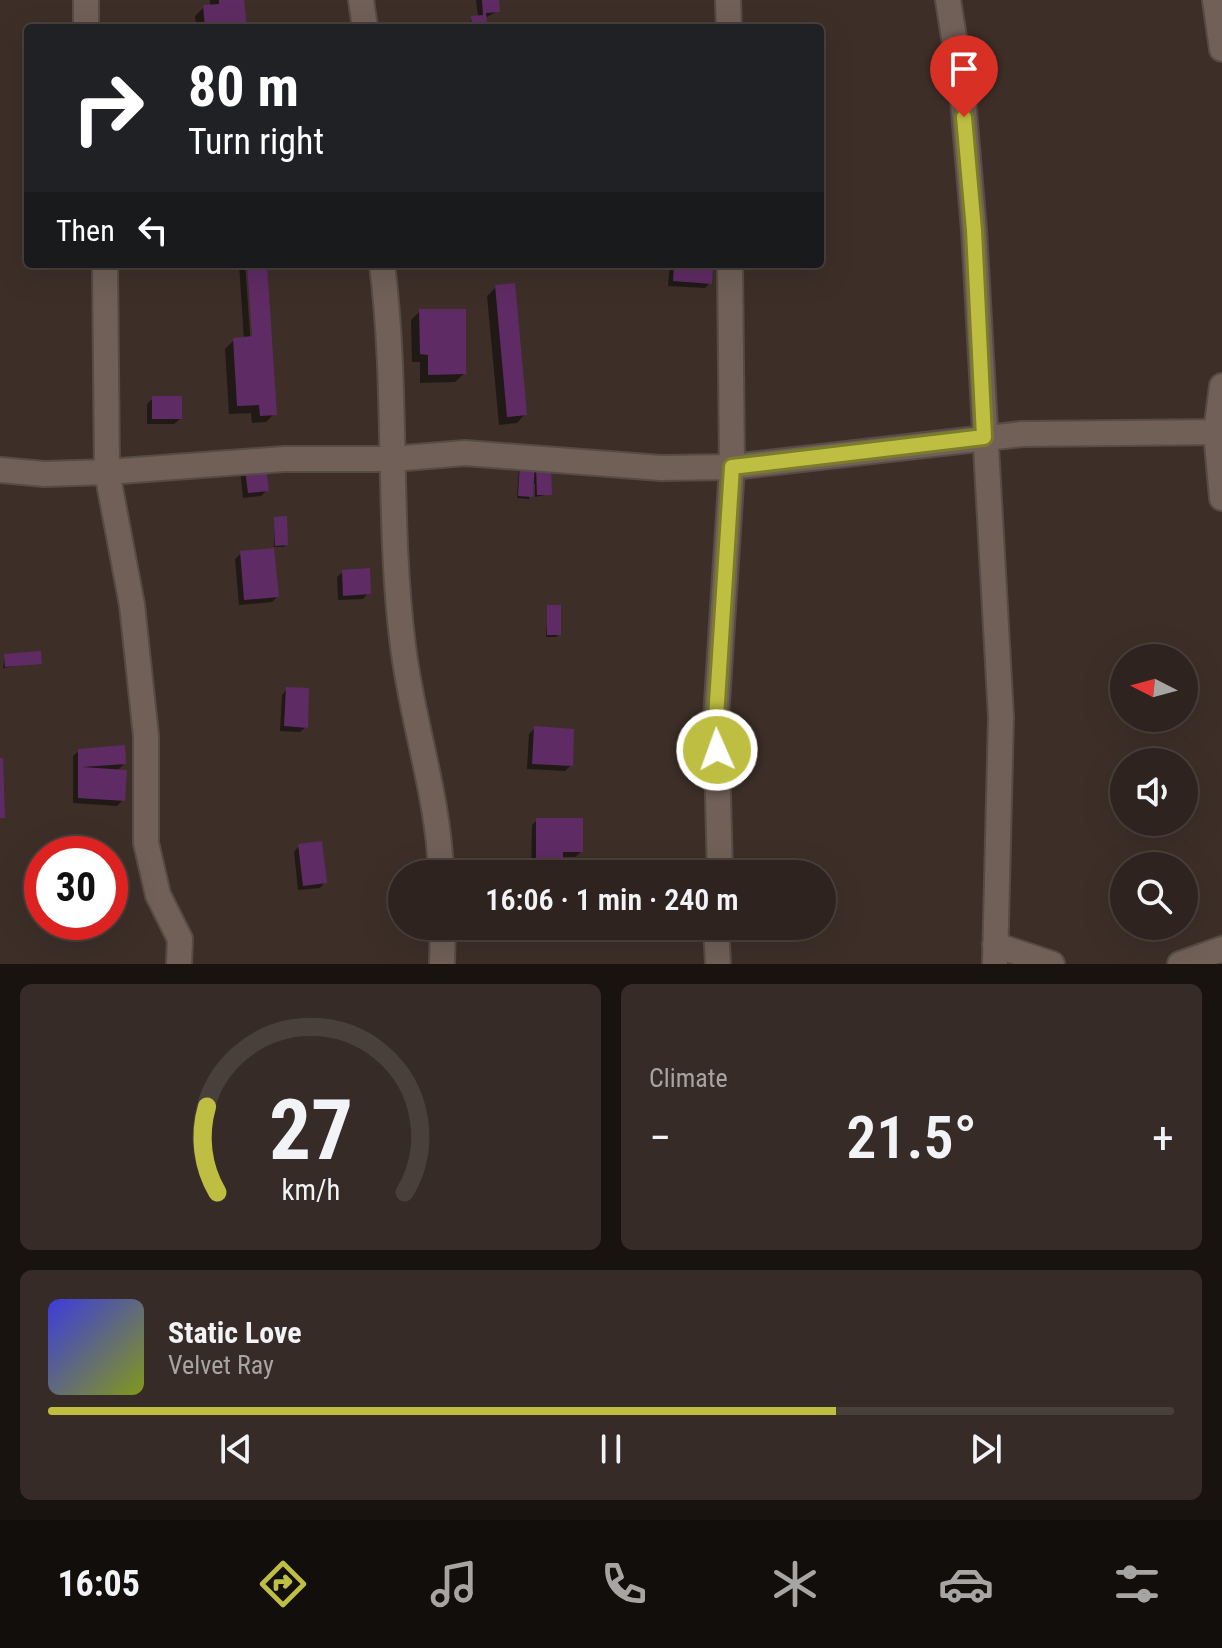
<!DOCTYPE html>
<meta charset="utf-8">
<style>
body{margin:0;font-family:"Roboto Condensed",sans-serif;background:#362b27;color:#f1f3f6;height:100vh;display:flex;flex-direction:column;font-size:30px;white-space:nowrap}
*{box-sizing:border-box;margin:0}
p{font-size:26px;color:#a7a4a4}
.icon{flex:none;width:44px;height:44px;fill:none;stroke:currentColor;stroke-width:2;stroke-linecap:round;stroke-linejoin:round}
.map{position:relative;height:964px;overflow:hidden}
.sheet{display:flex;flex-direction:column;gap:20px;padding:20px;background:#191310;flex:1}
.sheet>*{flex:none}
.guide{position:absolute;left:24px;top:24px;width:800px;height:244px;border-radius:8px;box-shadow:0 8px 32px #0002,0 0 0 2px #49403c;background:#202124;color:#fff;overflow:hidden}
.needle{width:52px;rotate:276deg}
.controls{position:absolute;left:1110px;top:644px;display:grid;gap:16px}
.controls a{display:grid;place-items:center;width:88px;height:88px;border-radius:50%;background:#2e231e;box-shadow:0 8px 32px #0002,0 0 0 2px #49403c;font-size:40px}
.speed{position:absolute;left:24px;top:836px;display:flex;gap:16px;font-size:40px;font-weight:700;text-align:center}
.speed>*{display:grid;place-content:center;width:104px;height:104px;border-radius:50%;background:#2e231e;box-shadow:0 8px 32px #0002,0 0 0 2px #49403c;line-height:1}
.speed .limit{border:12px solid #d22;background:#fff;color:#111}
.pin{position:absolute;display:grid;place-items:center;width:68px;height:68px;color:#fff;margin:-82px -34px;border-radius:50% 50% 50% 0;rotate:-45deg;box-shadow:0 0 8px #0007}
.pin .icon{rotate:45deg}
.me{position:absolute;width:88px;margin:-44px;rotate:358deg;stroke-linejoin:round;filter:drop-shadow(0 0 6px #0008)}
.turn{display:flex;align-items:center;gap:28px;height:168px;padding:0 32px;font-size:36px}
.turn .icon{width:104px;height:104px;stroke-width:2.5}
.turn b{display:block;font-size:56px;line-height:68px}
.then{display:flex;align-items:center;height:76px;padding:0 32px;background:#0003;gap:16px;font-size:30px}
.big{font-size:60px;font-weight:600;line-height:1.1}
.sheet .tile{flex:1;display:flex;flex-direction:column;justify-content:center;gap:12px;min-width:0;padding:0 28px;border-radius:12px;background:#362b27}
.sheet .dial{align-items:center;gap:0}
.dial svg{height:208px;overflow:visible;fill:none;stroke:#49403c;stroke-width:7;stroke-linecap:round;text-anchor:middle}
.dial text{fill:#f1f3f6;stroke:none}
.song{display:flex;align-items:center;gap:24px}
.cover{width:96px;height:96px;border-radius:12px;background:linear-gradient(135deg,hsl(240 70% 55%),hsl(70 70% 35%))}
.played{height:8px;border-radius:4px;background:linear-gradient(90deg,#bebe42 70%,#49403c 70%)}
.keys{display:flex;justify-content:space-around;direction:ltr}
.heat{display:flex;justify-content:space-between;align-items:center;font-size:44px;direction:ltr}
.sheet .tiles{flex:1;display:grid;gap:20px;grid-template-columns:1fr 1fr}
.tile:last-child{grid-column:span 2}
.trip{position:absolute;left:388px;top:860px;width:448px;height:80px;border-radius:40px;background:#2e231e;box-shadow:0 8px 32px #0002,0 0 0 2px #49403c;font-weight:600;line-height:80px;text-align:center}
.dock{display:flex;height:128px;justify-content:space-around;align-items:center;background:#120e0c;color:#a7a4a4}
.dock .icon{width:56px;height:56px}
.dock .current{color:#bebe42}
.dock b{font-size:36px;color:#f1f3f6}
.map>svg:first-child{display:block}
.shadow{fill:#0007}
.building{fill:#5f2b64}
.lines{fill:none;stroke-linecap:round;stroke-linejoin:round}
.street-casing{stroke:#574b45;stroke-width:28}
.street{stroke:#706058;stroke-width:24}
.route-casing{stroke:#7c7c2b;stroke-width:20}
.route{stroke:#bebe42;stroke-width:14}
</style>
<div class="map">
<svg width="1222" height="964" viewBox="0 0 1222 964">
<rect width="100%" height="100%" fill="#3d2f28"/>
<!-- shadow -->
<path class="shadow" d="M210 0H242L245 28H196L195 16 204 7H210Z
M476 0H497L498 11 485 18 486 28H467L472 18 478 17Z
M239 264H245L251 347 255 346 249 264H265L274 414 266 422 252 423 251 413 229 414 225 349 234 340 244 339Z
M670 264H711L710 283 705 288 668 286Z
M496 287 525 414 517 423 499 425 487 296Z
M420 311 464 374 455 382 420 383V362H412L411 320Z
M153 398 180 419 174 424H147V404Z
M245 464 267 490 261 496 243 498 240 470Z
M519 467 533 474 537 469 550 494 535 497V484H532L529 499 517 498Z
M275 519 286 544 284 547H274Z
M241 553 277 597 272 602 239 605 235 559Z
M343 572 368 593 363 599 338 600 337 577Z
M548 607 559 634 556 637H546Z
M5 656 40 663 3 668Z
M287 689 306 727 300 732 280 731 282 695Z
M535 728 571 765 565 771 527 769 529 734Z
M79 751 124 764 116 772 123 800 117 806 73 803V756Z
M537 820 581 852 575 857H561L555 870 531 869 532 825Z
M299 846 325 882 320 888 298 890 294 852Z"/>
<!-- building -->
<path class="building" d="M219 0H244L247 28H205L203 5 219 4Z
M482 0H499L500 12 486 13 488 28H472L471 16 483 15Z
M247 264H267L277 415 260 416 259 405 237 406 233 338 252 336Z
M674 264H713L712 284 673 281Z
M515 283 527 415 507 417 495 285Z
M419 309H466V374L428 375V355L420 354Z
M152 396H182V419H152Z
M265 460 269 491 248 493 244 462Z
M520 462 535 463 533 497 518 496Z
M551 467 552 495H537L536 468Z
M287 516 288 545 275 546 274 517Z
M274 548 279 597 244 600 240 551Z
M370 568 371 594 343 596 342 570Z
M547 605H561V635H547Z
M41 651 42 664 5 667 4 654Z
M286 687 309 688 308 728 284 726Z
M534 726 574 729 573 766 532 764Z
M125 745 126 764 82 767 127 770 125 801 78 798V749Z
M0 758H3L5 818H0Z
M536 818H583V852H563V865H536Z
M322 841 327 883 303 886 298 844Z"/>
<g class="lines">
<defs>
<path id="street" d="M361 0 365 28
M728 0 729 28
M948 0 962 88 974 230 1001 717 995 964
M1215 0 1222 49
M86 28V0
M105 264 107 472 132 605 146 736V843L158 895 180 939 179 964
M382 264C398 391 387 520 403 646 412 722 439 797 441 874
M1222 386 1216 432 1222 498
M0 470 44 474 107 472 284 459H392L465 453 661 468 732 467 1022 434 1222 432
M720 874 716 718 732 467 730 264
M716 926 718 964
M995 945 1052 964
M442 964 443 926
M1180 964 1222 949"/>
</defs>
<!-- street casing -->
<use href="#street" class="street-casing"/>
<!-- street -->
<use href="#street" class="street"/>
</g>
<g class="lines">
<defs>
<path id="route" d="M717 750 716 718 732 467 984 437 974 230 964 117"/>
</defs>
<!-- route casing -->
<use href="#route" class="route-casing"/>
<!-- route -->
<use href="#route" class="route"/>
</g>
</svg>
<div class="controls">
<a><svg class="needle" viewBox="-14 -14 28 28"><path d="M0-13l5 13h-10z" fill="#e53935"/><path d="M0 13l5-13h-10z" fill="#a7a4a4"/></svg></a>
<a><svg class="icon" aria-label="sound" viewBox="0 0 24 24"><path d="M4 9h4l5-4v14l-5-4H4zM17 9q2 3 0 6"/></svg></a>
<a><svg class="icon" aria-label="search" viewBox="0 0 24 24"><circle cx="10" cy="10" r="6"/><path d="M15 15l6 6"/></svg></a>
</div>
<div class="speed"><div class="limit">30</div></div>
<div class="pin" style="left:964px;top:117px;background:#d93025"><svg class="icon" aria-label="arrive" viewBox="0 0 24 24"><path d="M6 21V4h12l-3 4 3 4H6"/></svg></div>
<svg class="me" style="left:717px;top:750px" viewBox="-20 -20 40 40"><circle r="17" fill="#bebe42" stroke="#fff" stroke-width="3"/><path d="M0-11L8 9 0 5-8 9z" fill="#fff"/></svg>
<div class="trip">16:06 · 1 min · 240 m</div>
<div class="guide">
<div class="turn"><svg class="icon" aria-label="right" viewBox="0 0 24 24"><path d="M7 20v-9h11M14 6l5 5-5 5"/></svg><div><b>80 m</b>Turn right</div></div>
<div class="then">Then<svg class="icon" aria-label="left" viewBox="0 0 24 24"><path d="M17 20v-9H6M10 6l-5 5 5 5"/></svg></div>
</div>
</div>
<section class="sheet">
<div class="tiles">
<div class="tile dial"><svg viewBox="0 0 100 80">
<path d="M14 69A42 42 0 1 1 86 69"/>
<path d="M14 69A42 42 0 0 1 10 36" stroke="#bebe42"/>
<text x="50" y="56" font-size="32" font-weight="700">27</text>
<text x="50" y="72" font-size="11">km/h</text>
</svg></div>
<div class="tile"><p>Climate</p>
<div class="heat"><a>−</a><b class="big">21.5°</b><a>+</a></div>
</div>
<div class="tile">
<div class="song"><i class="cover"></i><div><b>Static Love</b><p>Velvet Ray</p></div></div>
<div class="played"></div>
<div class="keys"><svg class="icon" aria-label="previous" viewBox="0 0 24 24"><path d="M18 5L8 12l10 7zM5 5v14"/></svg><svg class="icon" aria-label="pause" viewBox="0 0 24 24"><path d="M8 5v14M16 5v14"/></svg><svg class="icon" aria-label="next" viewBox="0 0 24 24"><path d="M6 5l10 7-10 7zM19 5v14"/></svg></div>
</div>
</div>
</section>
<nav class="dock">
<b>16:05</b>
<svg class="icon current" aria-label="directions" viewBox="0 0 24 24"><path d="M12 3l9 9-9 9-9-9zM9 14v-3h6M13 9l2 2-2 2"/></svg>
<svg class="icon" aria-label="music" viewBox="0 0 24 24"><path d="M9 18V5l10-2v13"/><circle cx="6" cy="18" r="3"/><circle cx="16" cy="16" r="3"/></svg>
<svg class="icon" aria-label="phone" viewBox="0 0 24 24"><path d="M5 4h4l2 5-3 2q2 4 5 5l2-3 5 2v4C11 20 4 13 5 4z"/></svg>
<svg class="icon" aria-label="climate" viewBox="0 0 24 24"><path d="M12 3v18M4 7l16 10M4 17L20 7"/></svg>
<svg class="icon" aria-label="car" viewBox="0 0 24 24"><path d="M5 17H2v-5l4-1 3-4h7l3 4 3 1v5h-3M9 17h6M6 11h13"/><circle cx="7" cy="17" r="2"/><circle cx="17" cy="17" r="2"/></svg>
<svg class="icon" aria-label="filters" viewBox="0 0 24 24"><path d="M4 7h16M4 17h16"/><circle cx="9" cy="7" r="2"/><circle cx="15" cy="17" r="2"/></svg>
</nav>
